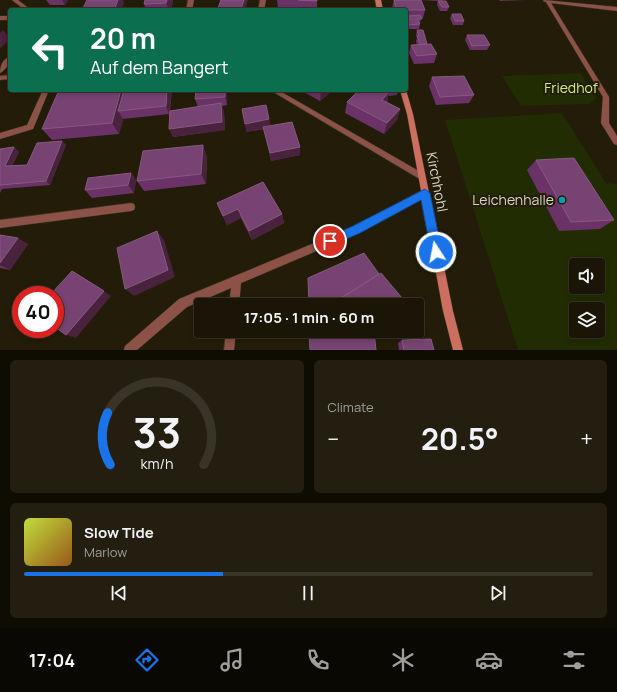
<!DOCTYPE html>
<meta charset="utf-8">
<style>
body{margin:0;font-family:Manrope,sans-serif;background:#231e10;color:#f1f3f6;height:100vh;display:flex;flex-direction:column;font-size:15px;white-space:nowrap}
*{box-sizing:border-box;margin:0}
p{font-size:13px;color:#9f9f9b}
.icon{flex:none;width:22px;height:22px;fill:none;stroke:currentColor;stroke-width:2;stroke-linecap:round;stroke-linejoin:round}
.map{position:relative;height:350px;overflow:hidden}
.panel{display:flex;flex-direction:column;gap:10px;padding:10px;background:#0e0c03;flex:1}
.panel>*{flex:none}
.hud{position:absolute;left:8px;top:8px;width:400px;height:84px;border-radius:4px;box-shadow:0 2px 6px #0003,0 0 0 1px #383428;background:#0b6e4f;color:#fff;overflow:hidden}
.controls{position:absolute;left:569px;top:258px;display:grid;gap:8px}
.controls a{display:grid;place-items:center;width:36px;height:36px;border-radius:4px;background:#1a1506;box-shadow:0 2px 6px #0003,0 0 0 1px #383428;font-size:20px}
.speed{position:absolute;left:12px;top:286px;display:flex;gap:8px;font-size:20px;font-weight:700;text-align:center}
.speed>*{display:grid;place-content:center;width:52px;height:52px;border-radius:50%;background:#1a1506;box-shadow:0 2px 6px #0003,0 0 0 1px #383428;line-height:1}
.speed .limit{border:6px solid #d22;background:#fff;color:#111}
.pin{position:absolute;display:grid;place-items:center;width:34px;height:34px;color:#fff;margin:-17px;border:2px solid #fff;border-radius:50%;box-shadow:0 1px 4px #0007}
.me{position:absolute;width:44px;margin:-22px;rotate:349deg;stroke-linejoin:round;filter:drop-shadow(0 0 3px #0008)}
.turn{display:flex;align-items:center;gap:14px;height:84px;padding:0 16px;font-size:18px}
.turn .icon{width:52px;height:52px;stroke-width:2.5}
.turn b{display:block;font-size:28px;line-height:34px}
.big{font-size:30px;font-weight:700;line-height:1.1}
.panel .tile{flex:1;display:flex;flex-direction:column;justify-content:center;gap:6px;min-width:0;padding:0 14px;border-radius:6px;background:#231e10}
.panel .dial{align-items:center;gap:0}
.dial svg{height:104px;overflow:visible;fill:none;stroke:#383428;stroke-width:7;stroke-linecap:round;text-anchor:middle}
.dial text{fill:#f1f3f6;stroke:none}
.song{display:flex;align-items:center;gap:12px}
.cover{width:48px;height:48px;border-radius:6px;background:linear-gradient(135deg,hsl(70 70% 55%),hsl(30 70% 35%))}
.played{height:4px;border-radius:2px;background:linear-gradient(90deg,#1a73e8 35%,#383428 35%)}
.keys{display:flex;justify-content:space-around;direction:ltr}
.heat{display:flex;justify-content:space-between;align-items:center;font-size:22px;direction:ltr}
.panel .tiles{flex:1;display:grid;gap:10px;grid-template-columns:1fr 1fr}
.tile:last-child{grid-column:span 2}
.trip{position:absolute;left:194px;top:298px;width:230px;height:40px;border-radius:4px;background:#1a1506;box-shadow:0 2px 6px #0003,0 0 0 1px #383428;font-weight:700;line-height:40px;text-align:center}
.menu{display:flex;height:64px;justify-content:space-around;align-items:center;background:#0a0802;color:#9f9f9b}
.menu .icon{width:28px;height:28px}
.menu .on{color:#1a73e8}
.menu b{font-size:18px;color:#f1f3f6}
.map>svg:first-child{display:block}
.green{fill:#212c02;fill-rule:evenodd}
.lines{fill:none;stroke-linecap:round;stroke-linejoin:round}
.lane-casing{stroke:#3c3623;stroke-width:1}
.street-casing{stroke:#3c3623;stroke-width:1}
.secondary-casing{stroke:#3c3623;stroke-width:1}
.lane{fill:#8c5248;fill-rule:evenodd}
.street{fill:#8c5248;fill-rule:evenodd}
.secondary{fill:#cc6f60;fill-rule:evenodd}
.wall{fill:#6b3267}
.shaded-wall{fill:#49223d}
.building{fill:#774372;stroke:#865a7f}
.route{fill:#1a73e8;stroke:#114b97}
.culture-dot{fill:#0f9aa8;stroke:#231c08;stroke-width:1.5}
.labels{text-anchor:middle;stroke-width:4;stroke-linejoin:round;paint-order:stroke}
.park-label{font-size:14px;fill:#cdf07d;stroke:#231c08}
.street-label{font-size:14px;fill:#d8d3c7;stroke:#231c08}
.poi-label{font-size:14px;fill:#d8d3c7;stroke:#231c08;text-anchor:end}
</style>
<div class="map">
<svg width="617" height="350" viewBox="0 0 617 350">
<rect width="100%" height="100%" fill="#231c08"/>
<!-- green -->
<path class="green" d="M580 73 597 98 589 104 521 106 502 76Z
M562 113 606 183 617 184V350H518L445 120ZM576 265H598V287H576ZM576 309H598V331H576Z"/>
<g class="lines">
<defs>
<path id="lane" d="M260 0H266L264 10H258Z
M10 75V79L0 80V76Z
M43 90H49L33 129 0 139V133L27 125Z"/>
<path id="street" d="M12 0H18L31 10H25Z
M188 0H194L192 10H186Z
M544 0 617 7V11L551 3 609 97V123L617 136V145L614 144 601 123 603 97 546 2 543 1Z
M0 16H10V20H0Z
M10 56C10 63 6 70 0 73 0 66 3 59 10 56Z
M270 90H278L424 174 425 176 424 178H418Z
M425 189 428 191 429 193 428 195 359 233 241 283 239 305H229L231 288 187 307 137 350H124L125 346 179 299 353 227Z
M131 203 134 204 135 207 134 210 131 211 0 228V220Z
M226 331H236L234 350H224Z"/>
<path id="secondary" d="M375 0H381L383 10H377Z
M400 90H406L413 114 453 311 463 350H453L443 311 407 114Z"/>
</defs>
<!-- lane casing -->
<use href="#lane" class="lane-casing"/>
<!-- street casing -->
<use href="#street" class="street-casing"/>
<!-- secondary casing -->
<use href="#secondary" class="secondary-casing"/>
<!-- lane -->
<use href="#lane" class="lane"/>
<!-- street -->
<use href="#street" class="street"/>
<!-- secondary -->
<use href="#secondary" class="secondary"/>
</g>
<!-- wall -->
<path class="wall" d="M46 0H68L65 5H50Z
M145 0H172L173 1 171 10H146L144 4Z
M221 0 245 10H218V8Z
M277 0H317V9L278 8Z
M394 0H443L442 1 449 7 447 11H440L437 5 438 1 421 0 425 10 423 18H421L420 23V24L419 29H406V20L408 19V18H406V10H393L392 8Z
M499 0H525L500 1Z
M124 2 121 10H82Z
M452 14 464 21 463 25H453L450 18Z
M417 30 427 44 437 54 434 63 414 64 409 53 411 45H417L416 41 417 38 416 35Z
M467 35 490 45 487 50H470L465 40Z
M432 77 474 95 469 103 436 105 429 86Z
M172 90 170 111 198 107 195 99 196 90H227V105L222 106 224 112 225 130 173 137 169 114 123 119 119 134 52 140 42 129Z
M300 90H333L320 101Z
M359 90 398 91 397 95 388 96 387 102 400 109 397 120 384 134 345 113 347 102Z
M269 119 270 126 300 147V155L271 161 264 129 246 132Z
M62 141 66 145 50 185 2 189 0 193V149L14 147 19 152 12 166 27 165Z
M207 156 206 184 144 191 137 181Z
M536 160 614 220 600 229 559 231 527 170Z
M131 173 136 180 134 193 92 198 85 190Z
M217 203 282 214 284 223 252 240 241 218 227 225Z
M0 235 28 244 10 270 0 268Z
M402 340 434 350H399L398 343Z"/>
<!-- shaded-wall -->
<path class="shaded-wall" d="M62 0H68L65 5Z
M118 0H123L124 2 121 10H116L115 8Z
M167 0H172L173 1 171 10H169L166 3Z
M244 0H248L245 10H242L241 9Z
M3 30 10 38 1 48 0 47V33Z
M121 90H131L118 111 123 119 119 134 112 123Z
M167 90H172L169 114 166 106Z
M225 90H227V105L225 97Z
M321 90H333L320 101Z
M389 92 386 103 382 100Z
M221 103 224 112 225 130 173 137 169 129Z
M400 109 397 120 384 134 387 123Z
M269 119 271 127 246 132 245 124Z
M62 141 66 145 50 185 46 181Z
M203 145 207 156 206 184 201 174Z
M14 147 19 152 10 170 5 166Z
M300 147V155L271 161 270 153Z
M131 173 136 180 134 193 128 185Z
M238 209 241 218 227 225 223 216Z
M282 214 284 223 252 240 249 231Z
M157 231 164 240 175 277 134 296 125 289Z
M18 238 28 244 10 270 0 265V263Z
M81 276 111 296 76 338 66 335Z"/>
<!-- building -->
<path class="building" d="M87 0H118L115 8 82 10Z
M145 0H167L166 3 144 4Z
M221 0H244L241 9 218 8Z
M298 0H317V1Z
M394 0H421L425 10H397Z
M438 1H446L449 7H442Z
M452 14H461L464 21H455Z
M420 15 422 19H417L420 24 407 25 406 22V20L411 19 409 16Z
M417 30H423L427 44H420L417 36H419Z
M467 35H484L490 45 472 46Z
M431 44 437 54 417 56 411 45Z
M464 76 474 95 440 97 432 77Z
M59 90H121L112 123 42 129Z
M124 90H167L166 106 118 111Z
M196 90H225V97L195 99Z
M359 90H386L389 92 382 100 400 109 387 123 347 102Z
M386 90H398V91H388Z
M221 103 222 122 169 129 170 111Z
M266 105 269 119 245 124 242 109Z
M292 122 300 147 270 153 263 127Z
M62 141 46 181 0 185V149L14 147 5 166 27 165 37 143Z
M203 145 201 174 137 181 143 151Z
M574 158 614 220 571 222 536 160Z
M131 173 128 185 85 190 88 178Z
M263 182 282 214 249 231 238 209 223 216 217 203Z
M157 231 168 270 125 289 117 248Z
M0 235 18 238 0 263Z
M364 253 379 274 330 305H309L308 278Z
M72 271 104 291 66 335 55 327V295H50Z
M381 273 402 298 396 305H330Z
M309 331H374L376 350H310Z
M431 339 434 350H404L402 340Z"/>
<!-- route -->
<path class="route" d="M425 189 430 193 442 252 440 255 436 257 433 255 431 252 421 200 360 233 330 246 326 244 325 241 326 238 353 226Z"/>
<!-- markers -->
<circle class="culture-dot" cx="562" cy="200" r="4"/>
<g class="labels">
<!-- park labels -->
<g class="park-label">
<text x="571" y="93">Friedhof</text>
</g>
<!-- street labels -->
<g class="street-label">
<text transform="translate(437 182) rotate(79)" y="5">Kirchhohl</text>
</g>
<!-- poi labels -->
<g class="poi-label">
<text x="554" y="205">Leichenhalle</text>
</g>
</g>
</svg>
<div class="controls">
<a><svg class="icon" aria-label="sound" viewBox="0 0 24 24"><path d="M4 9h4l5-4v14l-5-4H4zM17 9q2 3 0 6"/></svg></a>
<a><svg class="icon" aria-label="layers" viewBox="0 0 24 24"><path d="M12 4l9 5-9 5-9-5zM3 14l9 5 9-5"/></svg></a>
</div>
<div class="speed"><div class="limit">40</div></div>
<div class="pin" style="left:330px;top:241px;background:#d93025"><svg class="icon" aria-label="arrive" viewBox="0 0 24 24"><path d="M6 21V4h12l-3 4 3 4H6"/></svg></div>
<svg class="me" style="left:436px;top:252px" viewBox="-20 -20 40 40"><circle r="17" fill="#1a73e8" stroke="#fff" stroke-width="3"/><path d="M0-11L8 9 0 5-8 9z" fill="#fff"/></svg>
<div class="trip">17:05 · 1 min · 60 m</div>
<div class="hud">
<div class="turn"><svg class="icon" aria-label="left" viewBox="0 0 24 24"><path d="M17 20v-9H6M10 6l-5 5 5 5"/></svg><div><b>20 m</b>Auf dem Bangert</div></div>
</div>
</div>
<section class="panel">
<div class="tiles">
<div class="tile dial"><svg viewBox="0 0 100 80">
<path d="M14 69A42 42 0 1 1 86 69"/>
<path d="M14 69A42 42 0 0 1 12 29" stroke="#1a73e8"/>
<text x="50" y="56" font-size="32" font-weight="700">33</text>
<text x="50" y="72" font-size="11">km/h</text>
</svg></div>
<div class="tile"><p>Climate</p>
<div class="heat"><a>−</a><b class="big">20.5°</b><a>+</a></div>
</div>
<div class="tile">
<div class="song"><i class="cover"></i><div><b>Slow Tide</b><p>Marlow</p></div></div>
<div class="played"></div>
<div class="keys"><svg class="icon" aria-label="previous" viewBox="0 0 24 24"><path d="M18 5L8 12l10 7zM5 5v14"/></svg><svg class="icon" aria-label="pause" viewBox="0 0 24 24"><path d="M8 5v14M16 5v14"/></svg><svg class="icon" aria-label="next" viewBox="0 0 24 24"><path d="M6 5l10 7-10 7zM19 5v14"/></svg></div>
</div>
</div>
</section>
<nav class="menu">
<b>17:04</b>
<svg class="icon on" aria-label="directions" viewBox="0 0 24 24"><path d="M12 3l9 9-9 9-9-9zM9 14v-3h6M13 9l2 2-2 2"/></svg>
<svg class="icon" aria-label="music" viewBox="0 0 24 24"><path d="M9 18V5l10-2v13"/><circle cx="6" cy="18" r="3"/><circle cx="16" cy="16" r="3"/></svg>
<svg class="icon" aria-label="phone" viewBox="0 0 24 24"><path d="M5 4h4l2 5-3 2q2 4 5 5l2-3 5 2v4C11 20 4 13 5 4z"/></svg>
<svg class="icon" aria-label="climate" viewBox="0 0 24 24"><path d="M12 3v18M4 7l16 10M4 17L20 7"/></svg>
<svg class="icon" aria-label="car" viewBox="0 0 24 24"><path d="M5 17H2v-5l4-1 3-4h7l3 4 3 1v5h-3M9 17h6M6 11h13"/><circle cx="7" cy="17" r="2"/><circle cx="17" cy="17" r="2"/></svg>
<svg class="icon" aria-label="filters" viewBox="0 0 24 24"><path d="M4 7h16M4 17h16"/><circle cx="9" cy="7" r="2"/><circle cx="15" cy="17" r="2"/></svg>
</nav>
